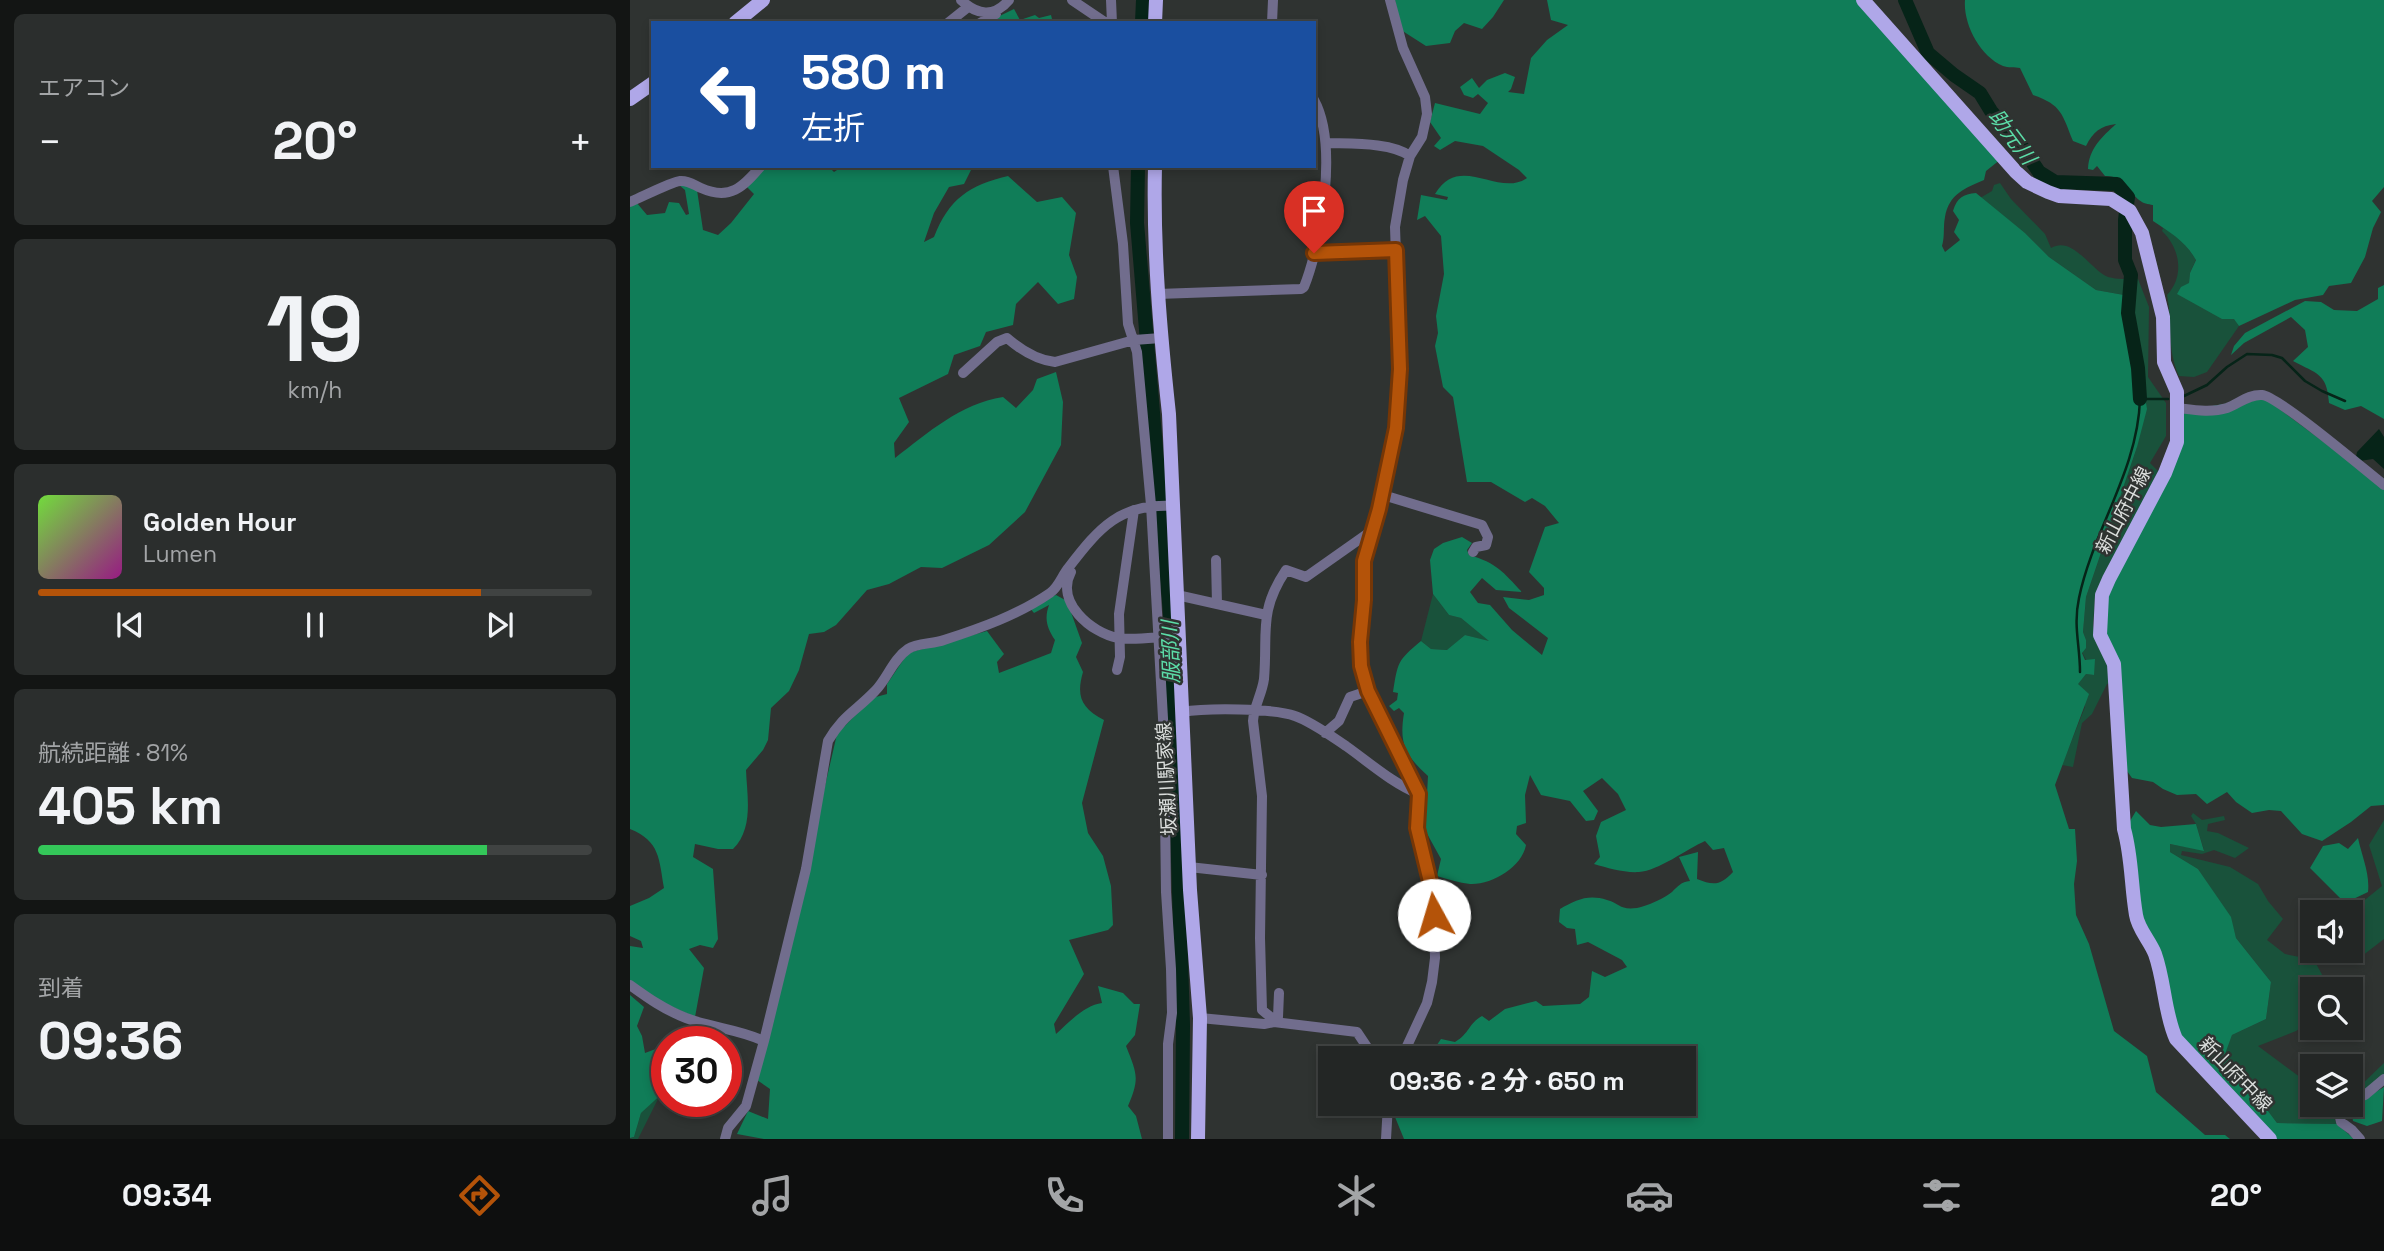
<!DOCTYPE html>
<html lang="ja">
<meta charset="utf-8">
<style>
body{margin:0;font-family:"Space Grotesk","Noto Sans JP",sans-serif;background:#2b2e2d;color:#f1f3f6;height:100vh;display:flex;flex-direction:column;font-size:26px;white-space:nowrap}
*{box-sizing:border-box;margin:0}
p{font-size:23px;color:#a3a5a7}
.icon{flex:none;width:38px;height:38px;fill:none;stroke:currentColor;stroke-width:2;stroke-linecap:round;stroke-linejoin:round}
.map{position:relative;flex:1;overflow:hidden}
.details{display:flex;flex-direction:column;gap:14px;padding:14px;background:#131514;width:630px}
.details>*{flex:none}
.banner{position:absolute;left:21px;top:21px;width:665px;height:147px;border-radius:0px;box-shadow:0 4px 10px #0003,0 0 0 2px #404342;background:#1a4fa0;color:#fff;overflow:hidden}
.fabs{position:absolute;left:1670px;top:900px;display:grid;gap:14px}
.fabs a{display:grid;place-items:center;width:63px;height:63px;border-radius:0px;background:#232625;box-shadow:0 4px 10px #0003,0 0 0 2px #404342;font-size:35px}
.speed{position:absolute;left:21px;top:1026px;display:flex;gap:14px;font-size:35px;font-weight:700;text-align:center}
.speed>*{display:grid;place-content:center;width:91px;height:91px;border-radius:50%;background:#232625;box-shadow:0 4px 10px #0003,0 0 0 2px #404342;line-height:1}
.speed .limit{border:10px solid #d22;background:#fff;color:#111}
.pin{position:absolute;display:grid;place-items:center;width:60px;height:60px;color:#fff;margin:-72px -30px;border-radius:50% 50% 50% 0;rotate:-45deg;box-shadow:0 0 7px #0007}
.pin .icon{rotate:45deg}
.me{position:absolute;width:77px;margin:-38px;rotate:354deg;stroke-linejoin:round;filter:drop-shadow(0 0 5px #0008)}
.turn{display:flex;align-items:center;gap:24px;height:147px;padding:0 35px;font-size:32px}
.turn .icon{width:91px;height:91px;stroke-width:2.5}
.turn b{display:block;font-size:49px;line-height:60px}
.big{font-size:52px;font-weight:700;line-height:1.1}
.details .card{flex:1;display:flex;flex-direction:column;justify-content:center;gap:10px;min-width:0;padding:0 24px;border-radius:10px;background:#2b2e2d}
.details .dial{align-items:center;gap:0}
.dial b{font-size:91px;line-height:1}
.song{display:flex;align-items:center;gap:21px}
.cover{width:84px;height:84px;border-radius:10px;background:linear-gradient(135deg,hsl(100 70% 55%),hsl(310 70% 35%))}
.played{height:7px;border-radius:4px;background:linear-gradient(90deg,#b45309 80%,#404342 80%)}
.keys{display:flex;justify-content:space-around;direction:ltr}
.heat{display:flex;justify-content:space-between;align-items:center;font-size:38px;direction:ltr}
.charge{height:10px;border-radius:5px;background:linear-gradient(90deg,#34c759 81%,#404342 0)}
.trip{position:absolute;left:688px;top:1046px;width:378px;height:70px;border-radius:0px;background:#232625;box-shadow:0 4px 10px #0003,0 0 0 2px #404342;font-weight:700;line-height:70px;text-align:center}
.tab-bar{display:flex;height:112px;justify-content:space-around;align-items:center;background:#0e0f0f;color:#a3a5a7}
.tab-bar .icon{width:49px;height:49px}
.tab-bar .current{color:#b45309}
.tab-bar b{font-size:32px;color:#f1f3f6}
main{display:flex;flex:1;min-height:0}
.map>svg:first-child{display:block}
.green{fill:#19523b}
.forest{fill:#107d58}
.water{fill:#062418}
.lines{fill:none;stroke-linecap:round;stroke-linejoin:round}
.stream{stroke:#062418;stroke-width:2.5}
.river{stroke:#062418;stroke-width:14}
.minor{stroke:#716d8d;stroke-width:10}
.major{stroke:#afa7e8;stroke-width:14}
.route-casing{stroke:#753606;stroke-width:18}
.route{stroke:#b45309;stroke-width:12}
.labels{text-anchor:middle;stroke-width:5;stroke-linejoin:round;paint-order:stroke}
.street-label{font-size:19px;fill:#dbdedc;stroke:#2f3331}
.water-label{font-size:21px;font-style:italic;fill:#5cdda8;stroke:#2f3331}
</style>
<main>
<section class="details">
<div class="card"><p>エアコン</p>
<div class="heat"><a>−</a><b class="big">20°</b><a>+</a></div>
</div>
<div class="card dial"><b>19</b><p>km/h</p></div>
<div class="card">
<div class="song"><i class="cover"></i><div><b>Golden Hour</b><p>Lumen</p></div></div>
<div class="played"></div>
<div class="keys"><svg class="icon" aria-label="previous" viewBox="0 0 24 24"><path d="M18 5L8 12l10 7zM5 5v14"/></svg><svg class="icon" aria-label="pause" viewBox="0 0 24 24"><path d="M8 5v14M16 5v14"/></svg><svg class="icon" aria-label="next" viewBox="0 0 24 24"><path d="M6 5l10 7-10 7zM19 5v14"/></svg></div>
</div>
<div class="card"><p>航続距離 · 81%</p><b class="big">405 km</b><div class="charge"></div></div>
<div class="card"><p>到着</p><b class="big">09:36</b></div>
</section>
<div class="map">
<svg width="1754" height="1139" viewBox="0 0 1754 1139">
<rect width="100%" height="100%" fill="#2f3331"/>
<!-- green -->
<path class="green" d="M1370 183 1381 199 1415 234 1421 248C1441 236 1458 265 1474 275 1482 280 1498 279 1508 279L1519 307 1518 377 1536 403V436L1520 463 1528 471 1465 596 1463 626 1478 662 1480 683 1477 684 1462 714 1452 723 1443 767 1432 765 1455 707 1447 684 1456 674 1464 675 1452 652 1456 640 1453 632 1456 597 1507 447 1494 295 1466 290 1419 257 1395 233 1350 198 1362 191 1364 185Z
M1533 228 1549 237 1566 259 1560 273 1559 284 1605 319 1609 326 1577 372 1564 377 1549 376C1536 346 1543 325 1537 295 1555 276 1550 248 1532 231Z
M803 594 819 615 831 618 861 642 835 635 818 650 801 649 791 641Z
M1563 813 1572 820 1594 816 1595 820 1578 824 1577 831 1588 833 1619 848 1605 858 1584 850 1572 854 1552 851 1551 855 1600 867 1628 884 1638 901 1653 919 1637 940 1655 954 1684 960 1700 989H1682V1020L1666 1031 1628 1046 1682 1086V1104H1710L1703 1116 1707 1124 1647 1123 1594 1054 1602 1035 1636 1019 1641 982 1606 938 1600 917 1568 869 1540 852 1539 844 1574 850 1566 824 1561 816Z
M1754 820V939L1732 956 1702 955 1703 950H1720V912H1710V909L1731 903 1752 886 1739 845Z
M1754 1063V1074L1739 1088 1720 1097V1091L1728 1088Z
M31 1093 8 1139H0L4 1137 11 1113Z"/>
<!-- forest -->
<path class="forest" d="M765 0H874L863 17 852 29 834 23 825 31 820 43 796 46 771 30Z
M917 0H1228L1371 159 1356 171 1354 180C1335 188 1319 194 1315 217 1313 227 1315 236 1312 246L1315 252 1330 240 1324 232 1329 220 1323 211C1327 198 1333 194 1346 193L1395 233 1419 257 1466 290 1494 295 1504 331 1517 409 1507 447 1456 597 1453 632 1456 640V648L1452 653 1455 660 1465 659 1464 675 1456 674 1448 684 1459 694 1425 785 1439 829H1445L1447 861 1444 884 1446 915 1459 944 1484 1031 1517 1056 1526 1092 1575 1135H1595L1600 1139H774L765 1117V1104H1054V1059H787L800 1055 811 1039 825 1042C840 1033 838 1024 852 1016L859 1021 875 1009 906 1001 913 1006 950 1004 959 997 962 971 975 977 997 967 992 960 958 942 947 945 945 929 937 928 929 922 930 909C946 900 958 894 977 900 991 904 989 910 1007 908 1017 906 1035 898 1042 892 1048 886 1051 882 1060 881L1049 857 1068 852 1067 879C1084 886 1091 885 1103 872L1094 848 1083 850 1075 841C1057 849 1028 871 1009 872 994 873 978 868 964 864L970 857 966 836 971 822 996 810 988 794 972 778 953 791 968 811 964 820 956 821 940 801 911 795 900 775 895 795 896 823 887 826 886 834 896 845C892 867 862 885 840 884 829 883 818 879 807 876L811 859 795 830 798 776C775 755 769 744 774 713L769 708 764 711 759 706 767 700 768 693 763 692C768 662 767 661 791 641L801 649 817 650 835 635 859 641 831 618 819 615 803 594 800 560 804 549 813 543 832 537 842 543 837 550 839 555C867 563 873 572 892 592L866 590 852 578 840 592 848 603 860 605 882 630 912 655 918 638 879 608 873 597 899 600 914 595V588L899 572 915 527 929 523 915 506 902 498 895 502 861 482H837L823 397 813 387 805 346 808 333 806 316 814 274 811 236 795 216 787 220 791 195 817 200 818 197 805 194C830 152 868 198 897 178L889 170 853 146 825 141 810 150 804 146 811 138 800 122 805 103 850 114 858 103 848 94 843 98 834 95 830 87 842 78 849 88 857 80 875 73 885 77 881 89 878 92 894 94 901 58 917 40 938 25 921 20Z
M1335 0H1754V187L1742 201 1751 212 1743 228 1735 257 1721 283 1699 286 1693 295 1665 300 1609 326 1604 319H1592L1547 294 1551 287 1559 283 1560 273 1566 260C1555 241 1541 233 1523 221V205C1522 205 1513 203 1512 202 1500 195 1494 175 1475 176L1467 166 1463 170 1458 169C1459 148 1472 137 1486 124 1470 126 1463 132 1456 146L1443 141C1432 114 1432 105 1403 95L1390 68C1385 67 1378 68 1373 66 1350 56 1333 24 1335 0Z
M384 9 390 20 405 15 409 18 421 15 423 23H355Z
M134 166H198L204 172 213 166H343L334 184 319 187 304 213 294 242 304 237C319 199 339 185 378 176L407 202 432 197 446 213 439 255 447 277 444 299 428 304 408 282 386 304 383 325 356 332 350 346 324 355 318 374 269 398 279 422 264 443 265 458C299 432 330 404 373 397L386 408 403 390 407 379 426 372 433 402 431 445 395 512 359 545 312 568 291 567 259 584 237 590 206 625 194 632 179 634 169 670 159 691 141 708 138 740 133 750 116 770C117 796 124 828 103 849H88L65 844 63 857 83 869 88 939 83 948 70 945 59 949 74 968 65 1017 0 988V946L13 948 11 941 0 936V906L19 898 34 888C29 859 30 841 0 829V206L6 202 17 215 35 213 39 202 49 203 56 215 59 214 55 190 49 185 55 184 67 190 73 230 88 235 101 223 124 194 117 187Z
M1754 285V419L1731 406 1715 410 1699 403C1697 373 1687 374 1663 361L1678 347 1675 330 1661 317 1614 343 1601 355 1604 346 1615 333 1675 301 1691 302 1704 310 1727 311 1748 299V288Z
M1633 397 1754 487V805L1741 806 1721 822 1692 841 1672 834 1651 811 1639 810 1622 813 1606 802 1597 792 1577 804 1566 794 1547 795 1533 789 1523 782 1502 778 1492 764 1474 634 1472 615 1484 581 1554 411Z
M426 595 437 601 452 643 446 657 453 672C446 696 451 708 474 720L452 803 458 833 473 856 481 886 483 925 478 930 439 940 454 974 424 1024 426 1034C439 1022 455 1005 472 1003L468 986 493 993 504 1004H510L505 1035 496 1046C507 1074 510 1078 498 1106L506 1116 512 1139H134L107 1134 118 1111 138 1119 140 1089 127 1080 207 734 242 698 257 694V684L278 653 357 631 374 654 367 662 369 673 421 653 425 640C417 628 414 619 419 605L404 613 399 607Z
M1506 811 1520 825 1531 827 1566 824 1574 851 1540 844V852L1568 869 1601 917 1606 938 1641 982 1636 1019 1602 1035 1595 1054 1647 1123 1707 1124 1724 1139H1644L1553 1043 1509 908 1497 826Z
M1728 838C1732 857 1740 873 1738 892L1715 903 1680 868 1693 846 1709 843 1718 849Z
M0 995 14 1007 7 1026 12 1036 15 1053 31 1047 37 1050V1089L11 1113 4 1137 0 1138Z
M1754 1087 1752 1121 1737 1126 1723 1121 1721 1107Z"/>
<!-- water -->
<path class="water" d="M1749 429 1754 437V469L1743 459 1729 461 1726 457 1727 452Z"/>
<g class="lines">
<!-- stream -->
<path class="stream" d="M1554 396 1577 385 1597 367 1617 354 1642 355 1652 358 1675 381 1692 391 1715 401
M1450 672C1450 645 1443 626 1449 598 1463 530 1508 470 1510 399H1538"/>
<!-- river -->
<path class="river" d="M1275 0 1298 53 1324 75 1350 93 1361 111 1393 148 1409 172 1425 182 1487 184 1498 197 1495 220V260L1501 275 1498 313 1508 368 1510 399
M512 23 513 0
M508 166 507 223 541 626 553 1025 552 1139"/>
<!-- minor -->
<path class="minor" d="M331 0C347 15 364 18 379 0
M442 0 476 23
M481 0 482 23
M760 0 773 48 795 97 797 114 792 137 780 156 773 180 765 227 770 369 766 428 749 509 734 561V600L729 642 731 666 738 691 789 794 787 828 803 894 805 958 802 982 797 1003 771 1059
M318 23 338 7
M350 23 366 14
M642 23 643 0
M696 143C720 144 761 142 780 156
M483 166 493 244 498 324 507 352 521 505 534 736 536 892 541 969 542 1013 538 1044V1139
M0 202C12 197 41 182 50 181 58 180 64 185 71 188 100 201 113 187 131 166
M684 253 766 249
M528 294 671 289 674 287C692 242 708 143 684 100
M333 373 367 342 377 338C391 350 407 360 425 362L504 340 531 338
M1548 408C1564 410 1581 413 1597 408 1608 404 1619 394 1632 395 1648 396 1735 470 1754 485
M753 495 852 525 858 537 856 545 846 547 843 552
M586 560 587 604
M441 572C425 602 461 633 488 638 505 641 530 636 549 636
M547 595 636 615
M487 670 490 657 489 614 504 510
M552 712C576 708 644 708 665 716 682 722 701 736 716 746 740 763 762 783 789 794
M695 733 709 721 720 697 738 691
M559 867 632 875
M0 985C18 998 35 1010 56 1018 82 1028 109 1029 134 1041
M570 1018 634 1024 644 1022 727 1032 745 1059
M644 1022 643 1019 632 1010 630 938 632 796 623 721C624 706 632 694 634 679 638 633 628 612 656 570L676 577 737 534 740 535
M644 1022 648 1017 649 993
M1720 1100 1735 1095 1754 1079
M1714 1104 1709 1113 1711 1122 1722 1130 1730 1139
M95 1139 98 1128 116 1106 134 1041 176 869 198 741C213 715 226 711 245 691 257 679 263 659 278 649 287 643 303 644 314 640 351 628 388 615 420 593 429 587 432 575 439 567 469 528 490 503 543 506
M756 1139 758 1104"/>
<!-- major -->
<path class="major" d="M1233 0 1386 172 1397 182 1418 192 1429 196 1481 199 1500 211 1512 233 1533 317 1534 362 1547 392V442L1535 473 1479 579 1472 595 1470 635 1484 664 1494 829C1502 857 1501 886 1506 915 1508 929 1520 941 1525 954 1535 982 1534 1012 1546 1039L1640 1139
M105 23 133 0
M525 23 526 0
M0 99 23 83
M525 166C523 249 530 331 539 414L560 890 570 1018 568 1139"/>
</g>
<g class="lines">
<defs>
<path id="route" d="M684 253 766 250 770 369 766 428 749 509 734 561V600L730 642 731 666 738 691 789 794 787 828 803 894 804 915"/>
</defs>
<!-- route casing -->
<use href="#route" class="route-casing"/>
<!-- route -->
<use href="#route" class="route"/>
</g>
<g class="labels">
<!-- street labels -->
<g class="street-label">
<text transform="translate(1493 510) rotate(-62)" y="7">新山府中線</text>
<text transform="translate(536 779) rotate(-93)" y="7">坂瀬川駅家線</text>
<text transform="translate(1606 1074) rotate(46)" y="7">新山府中線</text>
</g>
<!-- water labels -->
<g class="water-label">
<text transform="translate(1382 137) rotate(53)" y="7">助元川</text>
<text transform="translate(541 652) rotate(-92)" y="7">服部川</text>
</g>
</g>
</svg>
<div class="fabs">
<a><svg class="icon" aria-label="sound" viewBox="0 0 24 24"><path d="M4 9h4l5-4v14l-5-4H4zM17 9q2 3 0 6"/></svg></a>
<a><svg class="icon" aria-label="search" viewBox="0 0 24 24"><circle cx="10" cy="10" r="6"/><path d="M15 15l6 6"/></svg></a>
<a><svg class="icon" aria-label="layers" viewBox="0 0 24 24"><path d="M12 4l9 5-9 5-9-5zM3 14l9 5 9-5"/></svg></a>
</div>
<div class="speed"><div class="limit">30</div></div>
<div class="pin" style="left:684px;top:253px;background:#d93025"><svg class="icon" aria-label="arrive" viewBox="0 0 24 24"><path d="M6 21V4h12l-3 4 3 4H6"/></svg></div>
<svg class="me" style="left:804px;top:915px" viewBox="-20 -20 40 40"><circle r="19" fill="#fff"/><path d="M0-13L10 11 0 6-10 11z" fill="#b45309"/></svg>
<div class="trip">09:36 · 2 分 · 650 m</div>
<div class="banner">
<div class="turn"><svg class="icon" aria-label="left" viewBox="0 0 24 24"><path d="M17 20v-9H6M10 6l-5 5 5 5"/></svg><div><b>580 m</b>左折</div></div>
</div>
</div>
</main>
<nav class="tab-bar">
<b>09:34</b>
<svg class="icon current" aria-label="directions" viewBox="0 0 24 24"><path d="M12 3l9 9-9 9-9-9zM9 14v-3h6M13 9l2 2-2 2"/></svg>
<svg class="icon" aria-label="music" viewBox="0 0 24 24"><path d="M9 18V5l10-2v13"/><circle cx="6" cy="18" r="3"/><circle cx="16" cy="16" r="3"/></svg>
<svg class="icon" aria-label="phone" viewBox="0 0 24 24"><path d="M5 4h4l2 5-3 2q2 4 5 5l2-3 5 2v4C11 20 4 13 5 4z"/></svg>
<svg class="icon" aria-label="climate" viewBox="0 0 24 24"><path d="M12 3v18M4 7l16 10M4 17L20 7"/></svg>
<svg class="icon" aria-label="car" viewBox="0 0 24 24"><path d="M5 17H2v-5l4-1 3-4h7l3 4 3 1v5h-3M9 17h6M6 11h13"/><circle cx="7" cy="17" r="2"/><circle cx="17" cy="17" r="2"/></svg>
<svg class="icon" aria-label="filters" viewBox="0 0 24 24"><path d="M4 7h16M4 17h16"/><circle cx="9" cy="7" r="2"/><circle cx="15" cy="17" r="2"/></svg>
<b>20°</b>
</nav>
